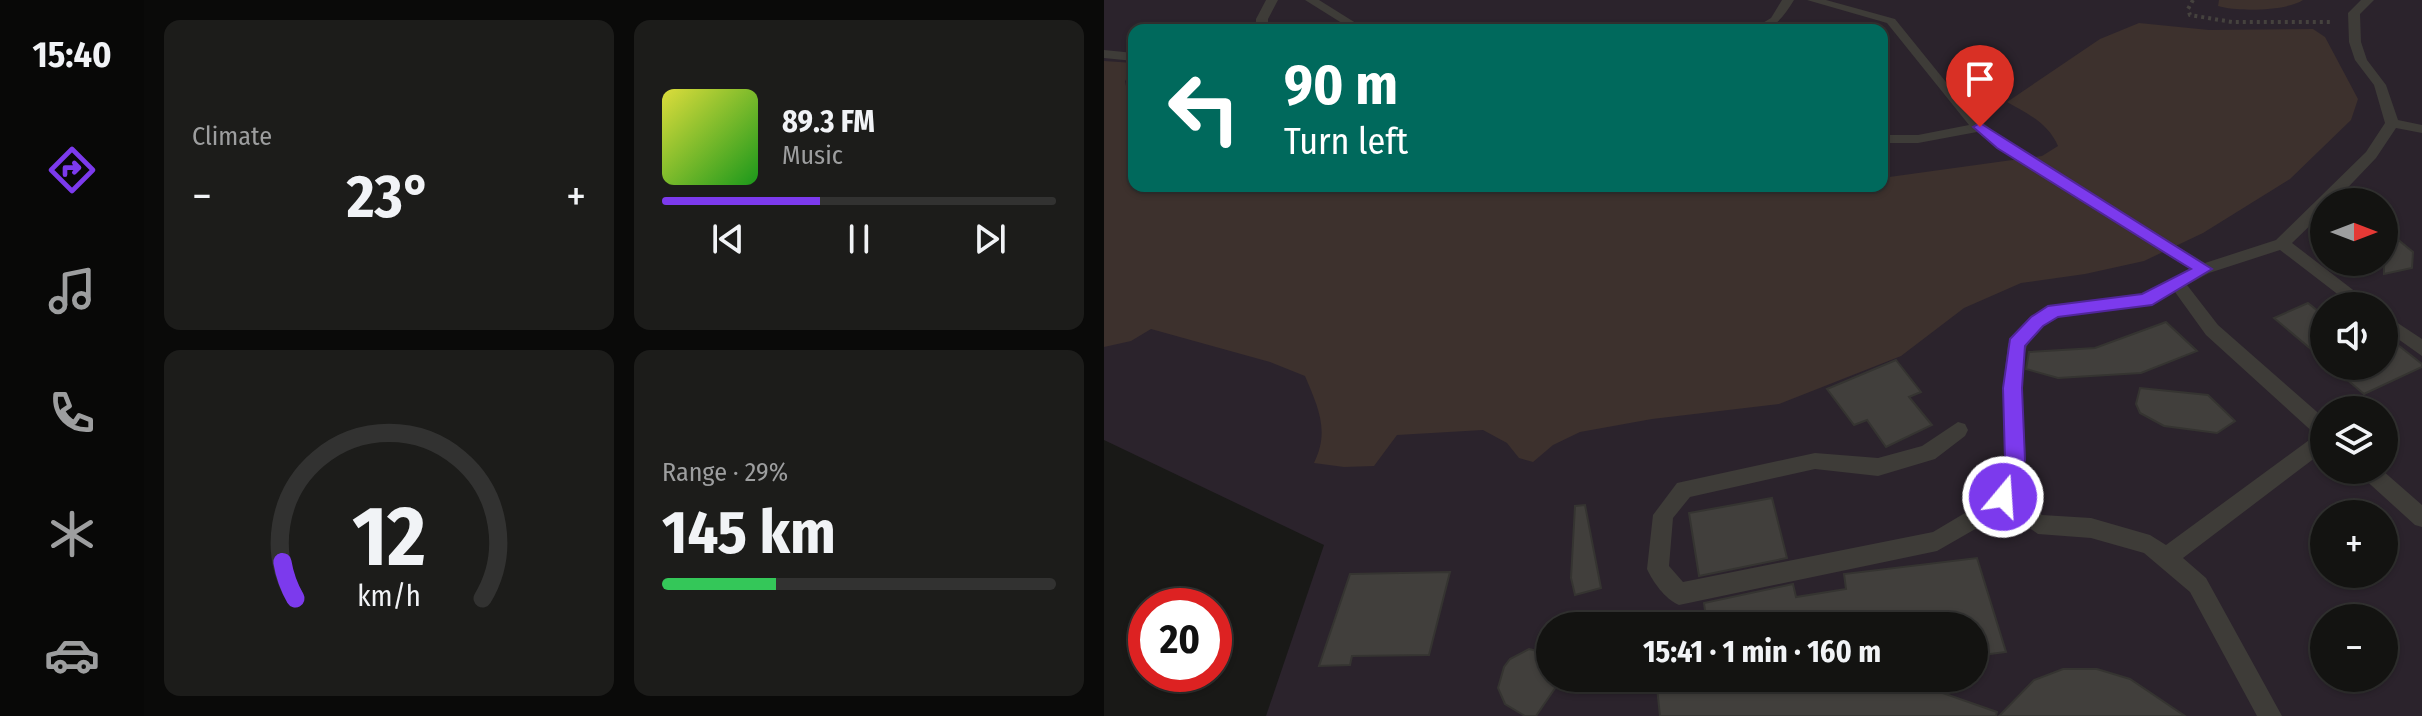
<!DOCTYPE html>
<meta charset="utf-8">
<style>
body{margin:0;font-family:"Fira Sans Condensed",sans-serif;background:#1c1c1a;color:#f1f3f6;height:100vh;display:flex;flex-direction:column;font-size:30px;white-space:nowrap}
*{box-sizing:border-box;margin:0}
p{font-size:26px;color:#9d9e9f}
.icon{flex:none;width:44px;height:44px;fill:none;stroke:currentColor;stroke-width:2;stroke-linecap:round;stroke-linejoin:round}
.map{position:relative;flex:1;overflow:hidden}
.side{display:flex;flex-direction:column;gap:20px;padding:20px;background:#0a0a09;width:960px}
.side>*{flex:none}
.top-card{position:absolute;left:24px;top:24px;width:760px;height:168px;border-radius:16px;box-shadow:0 2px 6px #0004,0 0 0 2px #323231;background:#00695c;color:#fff;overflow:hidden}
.needle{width:52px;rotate:90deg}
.tools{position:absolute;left:1206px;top:188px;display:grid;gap:16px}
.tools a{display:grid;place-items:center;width:88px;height:88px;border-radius:50%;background:#131311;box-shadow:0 2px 6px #0004,0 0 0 2px #323231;font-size:40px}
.speed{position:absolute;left:24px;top:588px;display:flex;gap:16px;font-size:40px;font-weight:700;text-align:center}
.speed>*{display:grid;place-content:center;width:104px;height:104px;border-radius:50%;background:#131311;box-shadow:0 2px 6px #0004,0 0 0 2px #323231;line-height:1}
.speed .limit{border:12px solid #d22;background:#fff;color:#111}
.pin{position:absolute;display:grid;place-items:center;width:68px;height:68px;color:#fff;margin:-82px -34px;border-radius:50% 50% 50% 0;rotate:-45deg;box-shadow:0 0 8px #0007}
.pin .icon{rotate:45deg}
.me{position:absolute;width:88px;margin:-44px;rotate:18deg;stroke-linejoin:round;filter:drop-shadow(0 0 6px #0008)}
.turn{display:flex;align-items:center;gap:28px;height:168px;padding:0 24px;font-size:36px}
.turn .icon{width:104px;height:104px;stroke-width:2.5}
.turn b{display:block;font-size:56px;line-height:68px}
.big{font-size:60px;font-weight:700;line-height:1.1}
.side .widget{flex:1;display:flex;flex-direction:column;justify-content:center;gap:12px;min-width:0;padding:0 28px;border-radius:16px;background:#1c1c1a}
.side .dial{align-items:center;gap:0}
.dial svg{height:208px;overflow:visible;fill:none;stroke:#323231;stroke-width:7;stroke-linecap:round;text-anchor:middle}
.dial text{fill:#f1f3f6;stroke:none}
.song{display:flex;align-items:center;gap:24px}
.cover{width:96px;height:96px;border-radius:12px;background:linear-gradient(135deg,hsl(60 70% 55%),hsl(120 70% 35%))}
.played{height:8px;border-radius:4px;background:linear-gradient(90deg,#7c3aed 40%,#323231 40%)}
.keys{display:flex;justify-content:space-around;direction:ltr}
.heat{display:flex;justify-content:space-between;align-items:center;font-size:44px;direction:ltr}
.charge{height:12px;border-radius:6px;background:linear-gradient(90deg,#34c759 29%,#323231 0)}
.side .tiles{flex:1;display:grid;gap:20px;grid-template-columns:repeat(2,1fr)}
.trip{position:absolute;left:432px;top:612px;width:452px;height:80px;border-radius:40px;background:#131311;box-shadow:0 2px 6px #0004,0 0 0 2px #323231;font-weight:700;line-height:80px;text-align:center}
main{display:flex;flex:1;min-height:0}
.tabs{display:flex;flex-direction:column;width:144px;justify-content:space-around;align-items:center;background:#080807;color:#9d9e9f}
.tabs .icon{width:56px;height:56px}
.tabs .selected{color:#7c3aed}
.tabs b{font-size:36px;color:#f1f3f6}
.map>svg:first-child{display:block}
.green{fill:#2b232c;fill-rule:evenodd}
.water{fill:#3d312d}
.building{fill:#413f3c;stroke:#353431;stroke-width:2}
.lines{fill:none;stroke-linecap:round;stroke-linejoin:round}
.path{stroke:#45423e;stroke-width:4;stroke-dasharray:3 4;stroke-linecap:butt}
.service{fill:#3e3c38;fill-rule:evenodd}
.route{fill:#7c3aed;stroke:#51269a;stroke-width:2}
</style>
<main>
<nav class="tabs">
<b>15:40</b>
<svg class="icon selected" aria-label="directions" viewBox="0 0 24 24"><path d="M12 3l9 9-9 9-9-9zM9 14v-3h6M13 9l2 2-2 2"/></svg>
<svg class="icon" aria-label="music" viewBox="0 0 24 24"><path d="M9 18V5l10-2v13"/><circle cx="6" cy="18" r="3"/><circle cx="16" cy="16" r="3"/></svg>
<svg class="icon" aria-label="phone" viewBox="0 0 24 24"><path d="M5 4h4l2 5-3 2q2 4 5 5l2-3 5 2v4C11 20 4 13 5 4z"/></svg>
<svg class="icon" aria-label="climate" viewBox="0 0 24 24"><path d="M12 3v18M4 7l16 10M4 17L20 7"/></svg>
<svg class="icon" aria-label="car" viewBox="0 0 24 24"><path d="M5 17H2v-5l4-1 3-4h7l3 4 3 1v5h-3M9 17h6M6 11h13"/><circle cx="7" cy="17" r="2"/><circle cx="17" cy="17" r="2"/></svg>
</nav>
<section class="side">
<div class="tiles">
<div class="widget"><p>Climate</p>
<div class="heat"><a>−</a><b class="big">23°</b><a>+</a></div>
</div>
<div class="widget">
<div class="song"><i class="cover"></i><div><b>89.3 FM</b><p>Music</p></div></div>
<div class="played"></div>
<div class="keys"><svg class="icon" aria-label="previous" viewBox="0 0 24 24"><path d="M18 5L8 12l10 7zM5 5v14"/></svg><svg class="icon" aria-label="pause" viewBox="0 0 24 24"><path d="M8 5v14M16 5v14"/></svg><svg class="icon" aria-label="next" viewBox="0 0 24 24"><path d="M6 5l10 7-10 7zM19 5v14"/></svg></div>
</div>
<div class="widget dial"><svg viewBox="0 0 100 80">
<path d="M14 69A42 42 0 1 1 86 69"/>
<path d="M14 69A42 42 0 0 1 9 55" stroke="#7c3aed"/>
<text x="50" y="56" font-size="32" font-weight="700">12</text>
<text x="50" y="72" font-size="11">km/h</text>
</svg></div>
<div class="widget"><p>Range · 29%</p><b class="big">145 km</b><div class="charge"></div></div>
</div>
</section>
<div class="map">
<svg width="1318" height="716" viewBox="0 0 1318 716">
<rect width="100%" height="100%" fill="#191917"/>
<!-- green -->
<path class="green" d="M0 0H1318V716H162L220 545 0 440ZM30 30H778V186H30ZM1220 202H1280V262H1220ZM1220 306H1280V366H1220ZM1220 410H1280V470H1220ZM1220 514H1280V574H1220ZM1220 618H1280V678H1220ZM446 626H870V678H446Z"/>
<!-- water -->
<path class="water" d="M1115 0H1199C1183 11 1133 12 1114 6Z
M1035 23 1105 30 1209 29 1221 37 1254 99 1247 120 1186 179 1099 233 1040 261 981 274 917 283 860 308 797 356 675 404 548 419 476 432 449 445 429 462 415 458 403 443 379 430 293 435 270 466 240 467 210 463C226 431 214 407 201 376L166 362 47 329 27 341 0 347V61L30 63V71L21 81 22 86 30 87V186H586L600 191 672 186H778V178L938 156 954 146C944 123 924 114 903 102L996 39Z"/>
<!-- building -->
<path class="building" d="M1280 228 1309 252 1308 268 1280 274Z
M1204 303 1220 316V360L1170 318Z
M1062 322 1093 351 1037 373 954 378 922 369 925 352 991 348Z
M1280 334 1318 364V367L1260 394 1227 366H1280Z
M792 360 817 392 805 397 828 425 782 447 763 420 750 425 723 389Z
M1036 388 1104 395 1131 421 1113 433 1060 426 1036 413 1032 404Z
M668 498 683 558 595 576 585 513Z
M481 505 497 588 471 595 467 578 471 506Z
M873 558 902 652 870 656V626H603L600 603 689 584 692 597 742 589 740 574Z
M346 572 325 655 248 656 246 665 215 666 246 574Z
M425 649 446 654V678H458L432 716H421L401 704 394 688 400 667 406 659Z
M959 669H993L1026 679 1081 716H895L930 680Z
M552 678H727L728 683 796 678 893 712 892 716H556Z"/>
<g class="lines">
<!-- path -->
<path class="path" d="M1089 0 1084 9 1086 15 1128 22H1227"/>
<!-- service -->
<path class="service" d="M162 0H174L164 19V30H152V19Z
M201 0H215L263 30H249Z
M678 0H690C678 19 671 30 647 30L667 18Z
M703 0H722L791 19 867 113 903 142 1101 263 1172 240 1262 152 1281 123 1270 85 1251 60 1245 42 1244 13 1257 0H1270L1256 14 1257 42 1263 60 1282 85 1294 120 1318 125V133L1292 128 1272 158 1230 202H1220V212L1188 243 1270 306H1249L1176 250 1105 273 1083 285 1114 325 1220 418V451L1079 558 1102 578 1178 716H1153L1086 592 1040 553 987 538 934 534 899 509 880 524 833 551 575 605C561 599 549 582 543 569L549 515 573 483 711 453 774 458 818 446 854 422 861 424 864 430 861 436 831 459 774 476 711 469 586 497 569 518 565 566 579 582 829 532 866 510 891 491 901 460 899 388 904 344 927 316 950 305 1039 294 1086 269 893 148 873 132 814 143H778V135H814L865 125 783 23ZM1071 292 1102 335 1212 435 1062 545 1046 535 987 518 938 515 910 494C914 483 920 470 921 458 924 417 898 328 957 316 1000 308 1030 314 1071 292Z
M0 50 30 53V61L0 58Z
M1280 314 1318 339V356L1280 329Z
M1254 470H1278L1318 505V527L1311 525 1257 476Z"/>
</g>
<!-- route -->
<path class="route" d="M876 123 1108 269 1048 305 954 317 939 326 921 346 918 388 921 460 906 503 899 506 892 503 889 497 901 460 899 388 906 339 927 317 944 306 1038 294 1087 269 893 148 869 127Z"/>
</svg>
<div class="tools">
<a><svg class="needle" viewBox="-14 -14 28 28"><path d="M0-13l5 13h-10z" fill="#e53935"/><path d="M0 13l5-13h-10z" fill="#9d9e9f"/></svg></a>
<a><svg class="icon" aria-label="sound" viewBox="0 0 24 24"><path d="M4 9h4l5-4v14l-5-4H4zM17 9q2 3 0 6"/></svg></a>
<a><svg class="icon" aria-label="layers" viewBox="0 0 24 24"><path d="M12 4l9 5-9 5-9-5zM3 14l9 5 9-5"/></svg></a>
<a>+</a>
<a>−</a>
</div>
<div class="speed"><div class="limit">20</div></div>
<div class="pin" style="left:876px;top:127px;background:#d93025"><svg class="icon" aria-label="arrive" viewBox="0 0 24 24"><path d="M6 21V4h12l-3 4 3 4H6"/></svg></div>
<svg class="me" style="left:899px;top:497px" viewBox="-20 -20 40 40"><circle r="17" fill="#7c3aed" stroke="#fff" stroke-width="3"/><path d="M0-11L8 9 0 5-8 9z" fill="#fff"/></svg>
<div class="trip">15:41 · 1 min · 160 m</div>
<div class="top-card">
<div class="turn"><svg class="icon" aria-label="left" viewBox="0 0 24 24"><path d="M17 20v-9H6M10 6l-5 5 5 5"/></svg><div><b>90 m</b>Turn left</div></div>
</div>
</div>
</main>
